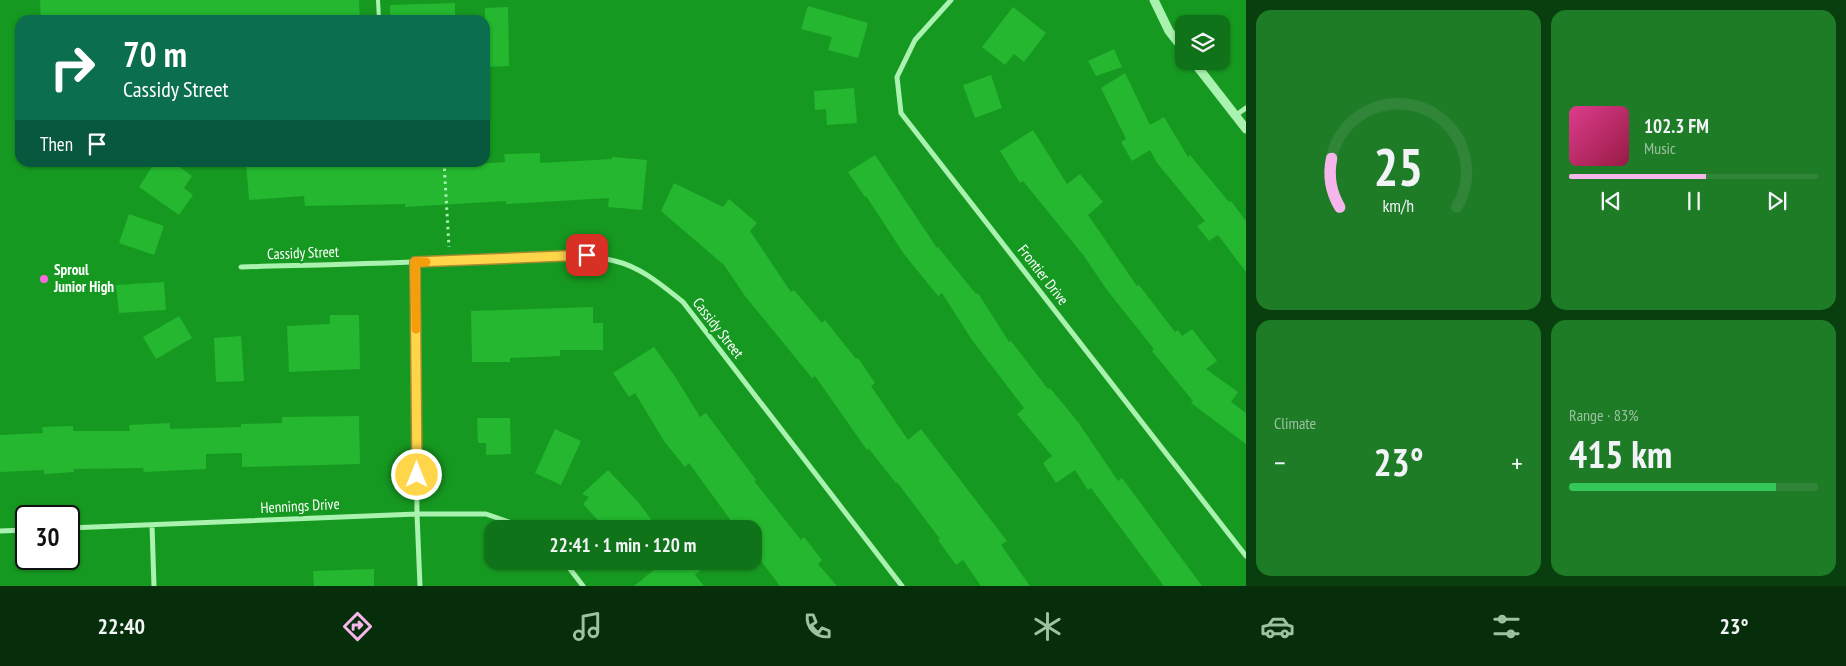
<!DOCTYPE html>
<meta charset="utf-8">
<style>
body{margin:0;font-family:"PT Sans Narrow",sans-serif;background:#1e7b26;color:#f1f3f6;height:100vh;display:flex;flex-direction:column;font-size:19px;white-space:nowrap}
*{box-sizing:border-box;margin:0}
p{font-size:16px;color:#9cc2a2}
.icon{flex:none;width:28px;height:28px;fill:none;stroke:currentColor;stroke-width:2;stroke-linecap:round;stroke-linejoin:round}
.map{position:relative;flex:1;overflow:hidden}
.side{display:flex;flex-direction:column;gap:10px;padding:10px;background:#093f0e;width:600px}
.side>*{flex:none}
.guide{position:absolute;left:15px;top:15px;width:475px;height:152px;border-radius:15px;box-shadow:0 1px 4px #0004;background:#0b6e4f;color:#fff;overflow:hidden}
.buttons{position:absolute;left:1175px;top:15px;display:grid;gap:10px}
.buttons a{display:grid;place-items:center;width:55px;height:55px;border-radius:10px;background:#107319;box-shadow:0 1px 4px #0004;font-size:25px}
.speed{position:absolute;left:15px;top:505px;display:flex;gap:10px;font-size:25px;font-weight:700;text-align:center}
.speed>*{display:grid;place-content:center;width:65px;height:65px;border-radius:50%;background:#107319;box-shadow:0 1px 4px #0004;line-height:1}
.speed .limit{border:2px solid #111;border-radius:8px;background:#fff;color:#111}
.pin{position:absolute;display:grid;place-items:center;width:42px;height:42px;color:#fff;margin:-21px;border-radius:10px;box-shadow:0 2px 8px #0006}
.me{position:absolute;width:55px;margin:-28px;rotate:0deg;stroke-linejoin:round;filter:drop-shadow(0 0 4px #0008)}
.turn{display:flex;align-items:center;gap:18px;height:105px;padding:0 25px;font-size:22px}
.turn .icon{width:65px;height:65px;stroke-width:2.5}
.turn b{display:block;font-size:35px;line-height:42px}
.then{display:flex;align-items:center;height:48px;padding:0 25px;background:#0003;gap:10px;font-size:19px}
.big{font-size:38px;font-weight:700;line-height:1.1}
.side .card{flex:1;display:flex;flex-direction:column;justify-content:center;gap:8px;min-width:0;padding:0 18px;border-radius:15px;background:#1e7b26}
.side .dial{align-items:center;gap:0}
.dial svg{height:130px;overflow:visible;fill:none;stroke:#308538;stroke-width:7;stroke-linecap:round;text-anchor:middle}
.dial text{fill:#f1f3f6;stroke:none}
.song{display:flex;align-items:center;gap:15px}
.cover{width:60px;height:60px;border-radius:8px;background:linear-gradient(135deg,hsl(330 70% 55%),hsl(340 70% 35%))}
.played{height:5px;border-radius:2px;background:linear-gradient(90deg,#f7b6eb 55%,#308538 55%)}
.keys{display:flex;justify-content:space-around;direction:ltr}
.heat{display:flex;justify-content:space-between;align-items:center;font-size:28px;direction:ltr}
.charge{height:8px;border-radius:4px;background:linear-gradient(90deg,#34c759 83%,#308538 0)}
.side .tiles{flex:1;display:grid;gap:10px;grid-template-columns:repeat(2,1fr)}
.trip{position:absolute;left:484px;top:520px;width:278px;height:50px;border-radius:15px;background:#107319;box-shadow:0 1px 4px #0004;font-weight:700;line-height:50px;text-align:center}
.dock{display:flex;height:80px;justify-content:space-around;align-items:center;background:#062e0a;color:#9cc2a2}
.dock .icon{width:35px;height:35px}
.dock .on{color:#f7b6eb}
.dock b{font-size:22px;color:#f1f3f6}
main{display:flex;flex:1;min-height:0}
.map>svg:first-child{display:block}
.building{fill:#24b72f}
.lines{fill:none;stroke-linecap:round;stroke-linejoin:round}
.path{stroke:#aaf2af;stroke-width:3;stroke-dasharray:2.5 4;stroke-linecap:butt}
.service{stroke:#aaf2af;stroke-width:4}
.minor{stroke:#aaf2af;stroke-width:5}
.tertiary{stroke:#aaf2af;stroke-width:9}
.route-casing{stroke:#a68a30;stroke-width:12}
.route{stroke:#ffd54a;stroke-width:9}
.slow{stroke:#f59e0b;stroke-width:9}
.poi-dot{fill:#ff6bdd;stroke:#169921;stroke-width:2}
.labels{text-anchor:middle;stroke-width:5;stroke-linejoin:round;paint-order:stroke}
.street-label{font-size:15px;fill:#fff;stroke:#169921}
.poi-label{font-size:15px;font-weight:bold;fill:#fff;stroke:#169921;text-anchor:start}
</style>
<main>
<div class="map">
<svg width="1246" height="586" viewBox="0 0 1246 586">
<rect width="100%" height="100%" fill="#169921"/>
<!-- building -->
<path class="building" d="M40 0H359L360 20H41Z
M455 3V20H390V5Z
M808 6 868 23 858 58 828 50 832 37 801 29Z
M508 7 509 66 485 67V8Z
M1013 7 1046 33 1024 62 1014 54 1005 65 982 47Z
M1114 49 1122 67 1096 76 1088 61Z
M1125 73 1150 125 1164 117 1188 157 1190 155 1229 202 1231 201 1246 221V272L1218 235 1209 241 1197 226 1205 221 1157 163 1150 150 1132 161 1121 142 1126 139 1101 88Z
M991 75 1002 108 975 118 963 85Z
M854 88 857 123 827 125 826 109 815 110 814 91Z
M1033 130 1067 184 1080 174 1103 202 1088 215 1137 286 1139 285 1175 332 1178 330 1182 336 1192 329 1217 361 1206 369 1238 392 1231 402 1246 413V444L1191 403 1193 401 1152 351 1154 349 1107 290 1084 256 1023 181 1020 183 1000 151Z
M540 153V163L612 159V157L647 160 642 210 608 207 609 198 525 203 506 204V201L405 207V204L305 206 304 196 249 200 246 162H275V166L333 163V167L405 166V162H433V167L505 162 504 154Z
M875 155 937 248 938 247 976 294 978 293 1009 342 1011 341 1048 389 1050 388 1078 422 1118 481 1122 478 1202 586H1164L1091 488 1088 490 1075 470 1056 483 1043 463 1052 456 1017 414 1024 408 972 340 942 293 938 296 904 254 866 196 865 197 848 172Z
M155 162H173L192 176 184 188 193 195 179 215 139 187Z
M674 183 723 207 729 199 757 223 750 231 791 292 794 290 822 323 825 320 856 359 858 358 875 383 871 386 908 440 921 429 1007 541 1001 545 1030 586H981L963 560 956 565 938 540 940 539 897 482 896 483 869 449 867 450 815 376 812 378 745 296 724 265 661 211Z
M129 214 164 226 154 255 119 243Z
M164 282 166 310 119 313 116 285Z
M593 307V323H603V350H560V356L510 358V362H472L471 311Z
M330 315H359L360 369 289 372 287 326 330 324Z
M179 316 192 338 156 359 143 337Z
M241 336 244 381 216 382 214 338Z
M654 347 676 378 700 417 706 413 756 480 754 481 801 540 804 537 822 560 818 564 837 586H780L752 549V529H737L689 463 685 467 664 441 635 393 629 397 613 373Z
M359 416 360 464 242 467V453L206 454V469L144 472 143 468 74 469V472L44 474V470L0 472V435L43 433 42 427 73 426V431H130L129 425 170 423V429L241 427V424L282 423V417Z
M477 418H510L511 454 486 455V443H478Z
M555 429 581 441 561 485 535 473Z
M608 470 639 503 658 529H606L583 504 589 497 582 494Z
M665 561H712L695 575 704 586H634Z
M374 569V586H314L313 571Z"/>
<g class="lines">
<!-- path -->
<path class="path" d="M444 162 449 247"/>
<!-- service -->
<path class="service" d="M378 0 379 20"/>
<!-- minor -->
<path class="minor" d="M951 0 915 40 897 77 901 113 1246 556
M1236 115 1246 108
M415 262 417 514 420 586
M241 267C311 265 382 264 453 260 504 258 566 248 615 261 641 267 663 286 683 302L902 586
M152 525 154 586
M69 528 417 514H486L529 529
M0 531 26 530
M564 561 583 586"/>
<!-- tertiary -->
<path class="tertiary" d="M1154 0 1169 31 1184 50
M1193 61 1246 129"/>
</g>
<g class="lines">
<defs>
<path id="route" d="M417 475 415 262 587 255"/>
</defs>
<!-- route casing -->
<use href="#route" class="route-casing"/>
<!-- route -->
<use href="#route" class="route"/>
<!-- slow -->
<path class="slow" d="M416 329 415 262H426"/>
</g>
<!-- markers -->
<circle class="poi-dot" cx="44" cy="279" r="5"/>
<g class="labels">
<!-- street labels -->
<g class="street-label">
<text transform="translate(303 253) rotate(-2)" y="5">Cassidy Street</text>
<text transform="translate(1043 275) rotate(52)" y="5">Frontier Drive</text>
<text transform="translate(718 328) rotate(52)" y="5">Cassidy Street</text>
<text transform="translate(300 506) rotate(-3)" y="5">Hennings Drive</text>
</g>
<!-- poi labels -->
<g class="poi-label">
<text x="54" y="275">Sproul<tspan x="54" dy="17">Junior High</tspan></text>
</g>
</g>
</svg>
<div class="buttons">
<a><svg class="icon" aria-label="layers" viewBox="0 0 24 24"><path d="M12 4l9 5-9 5-9-5zM3 14l9 5 9-5"/></svg></a>
</div>
<div class="speed"><div class="limit">30</div></div>
<div class="pin" style="left:587px;top:255px;background:#d93025"><svg class="icon" aria-label="arrive" viewBox="0 0 24 24"><path d="M6 21V4h12l-3 4 3 4H6"/></svg></div>
<svg class="me" style="left:417px;top:475px" viewBox="-20 -20 40 40"><circle r="17" fill="#ffd54a" stroke="#fff" stroke-width="3"/><path d="M0-11L8 9 0 5-8 9z" fill="#fff"/></svg>
<div class="trip">22:41 · 1 min · 120 m</div>
<div class="guide">
<div class="turn"><svg class="icon" aria-label="right" viewBox="0 0 24 24"><path d="M7 20v-9h11M14 6l5 5-5 5"/></svg><div><b>70 m</b>Cassidy Street</div></div>
<div class="then">Then<svg class="icon" aria-label="arrive" viewBox="0 0 24 24"><path d="M6 21V4h12l-3 4 3 4H6"/></svg></div>
</div>
</div>
<section class="side">
<div class="tiles">
<div class="card dial"><svg viewBox="0 0 100 80">
<path d="M14 69A42 42 0 1 1 86 69"/>
<path d="M14 69A42 42 0 0 1 9 39" stroke="#f7b6eb"/>
<text x="50" y="56" font-size="32" font-weight="700">25</text>
<text x="50" y="72" font-size="11">km/h</text>
</svg></div>
<div class="card">
<div class="song"><i class="cover"></i><div><b>102.3 FM</b><p>Music</p></div></div>
<div class="played"></div>
<div class="keys"><svg class="icon" aria-label="previous" viewBox="0 0 24 24"><path d="M18 5L8 12l10 7zM5 5v14"/></svg><svg class="icon" aria-label="pause" viewBox="0 0 24 24"><path d="M8 5v14M16 5v14"/></svg><svg class="icon" aria-label="next" viewBox="0 0 24 24"><path d="M6 5l10 7-10 7zM19 5v14"/></svg></div>
</div>
<div class="card"><p>Climate</p>
<div class="heat"><a>−</a><b class="big">23°</b><a>+</a></div>
</div>
<div class="card"><p>Range · 83%</p><b class="big">415 km</b><div class="charge"></div></div>
</div>
</section>
</main>
<nav class="dock">
<b>22:40</b>
<svg class="icon on" aria-label="directions" viewBox="0 0 24 24"><path d="M12 3l9 9-9 9-9-9zM9 14v-3h6M13 9l2 2-2 2"/></svg>
<svg class="icon" aria-label="music" viewBox="0 0 24 24"><path d="M9 18V5l10-2v13"/><circle cx="6" cy="18" r="3"/><circle cx="16" cy="16" r="3"/></svg>
<svg class="icon" aria-label="phone" viewBox="0 0 24 24"><path d="M5 4h4l2 5-3 2q2 4 5 5l2-3 5 2v4C11 20 4 13 5 4z"/></svg>
<svg class="icon" aria-label="climate" viewBox="0 0 24 24"><path d="M12 3v18M4 7l16 10M4 17L20 7"/></svg>
<svg class="icon" aria-label="car" viewBox="0 0 24 24"><path d="M5 17H2v-5l4-1 3-4h7l3 4 3 1v5h-3M9 17h6M6 11h13"/><circle cx="7" cy="17" r="2"/><circle cx="17" cy="17" r="2"/></svg>
<svg class="icon" aria-label="filters" viewBox="0 0 24 24"><path d="M4 7h16M4 17h16"/><circle cx="9" cy="7" r="2"/><circle cx="15" cy="17" r="2"/></svg>
<b>23°</b>
</nav>
